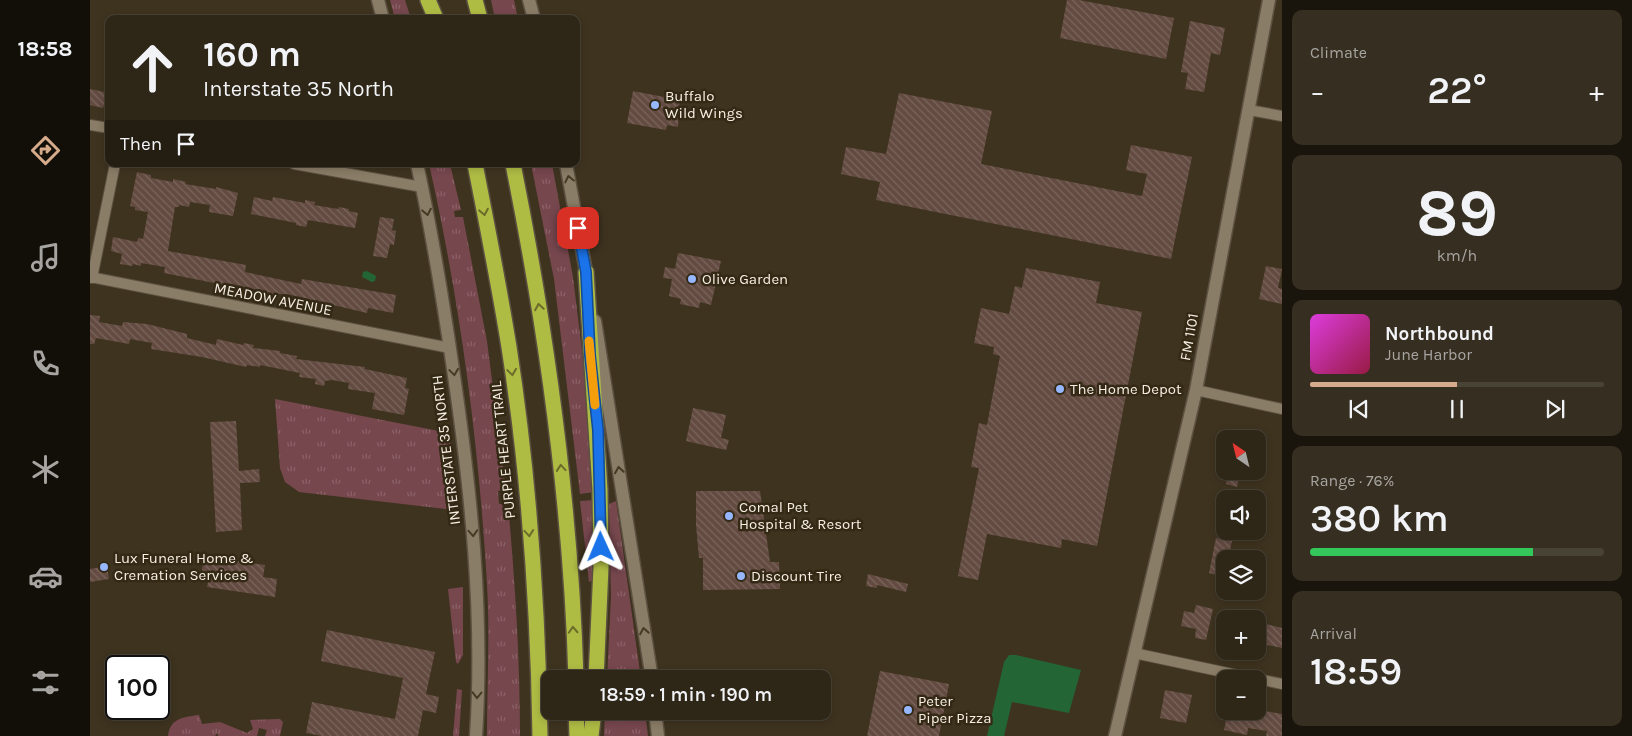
<!DOCTYPE html>
<meta charset="utf-8">
<style>
body{margin:0;font-family:Karla,sans-serif;background:#362e20;color:#f1f3f6;height:100vh;display:flex;flex-direction:column;font-size:19px;white-space:nowrap}
*{box-sizing:border-box;margin:0}
p{font-size:16px;color:#a7a5a1}
.icon{flex:none;width:28px;height:28px;fill:none;stroke:currentColor;stroke-width:2;stroke-linecap:round;stroke-linejoin:round}
.map{position:relative;flex:1;overflow:hidden}
.details{display:flex;flex-direction:column;gap:10px;padding:10px;background:#19150d;width:350px}
.details>*{flex:none}
.hud{position:absolute;left:15px;top:15px;width:475px;height:152px;border-radius:10px;box-shadow:0 2px 8px #0003,0 0 0 1px #494336;background:#2e2617;color:#f1f3f6;overflow:hidden}
.needle{width:32px;rotate:325deg}
.controls{position:absolute;left:1126px;top:430px;display:grid;gap:10px}
.controls a{display:grid;place-items:center;width:50px;height:50px;border-radius:10px;background:#2e2617;box-shadow:0 2px 8px #0003,0 0 0 1px #494336;font-size:25px}
.speed{position:absolute;left:15px;top:655px;display:flex;gap:10px;font-size:25px;font-weight:700;text-align:center}
.speed>*{display:grid;place-content:center;width:65px;height:65px;border-radius:50%;background:#2e2617;box-shadow:0 2px 8px #0003,0 0 0 1px #494336;line-height:1}
.speed .limit{border:2px solid #111;border-radius:8px;background:#fff;color:#111}
.pin{position:absolute;display:grid;place-items:center;width:42px;height:42px;color:#fff;margin:-21px;border-radius:10px;box-shadow:0 2px 8px #0006}
.me{position:absolute;width:55px;margin:-28px;rotate:359deg;stroke-linejoin:round;filter:drop-shadow(0 0 4px #0008)}
.turn{display:flex;align-items:center;gap:18px;height:105px;padding:0 15px;font-size:22px}
.turn .icon{width:65px;height:65px;stroke-width:2.5}
.turn b{display:block;font-size:35px;line-height:42px}
.then{display:flex;align-items:center;height:48px;padding:0 15px;background:#0003;gap:10px;font-size:19px}
.big{font-size:38px;font-weight:600;line-height:1.1}
.details .card{flex:1;display:flex;flex-direction:column;justify-content:center;gap:8px;min-width:0;padding:0 18px;border-radius:10px;background:#362e20}
.details .dial{align-items:center;gap:0}
.dial b{font-size:65px;line-height:1}
.song{display:flex;align-items:center;gap:15px}
.cover{width:60px;height:60px;border-radius:8px;background:linear-gradient(135deg,hsl(300 70% 55%),hsl(340 70% 35%))}
.played{height:5px;border-radius:2px;background:linear-gradient(90deg,#d6ab8b 50%,#494336 50%)}
.keys{display:flex;justify-content:space-around;direction:ltr}
.heat{display:flex;justify-content:space-between;align-items:center;font-size:28px;direction:ltr}
.charge{height:8px;border-radius:4px;background:linear-gradient(90deg,#34c759 76%,#494336 0)}
.trip{position:absolute;left:451px;top:670px;width:290px;height:50px;border-radius:10px;background:#2e2617;box-shadow:0 2px 8px #0003,0 0 0 1px #494336;font-weight:600;line-height:50px;text-align:center}
main{display:flex;flex:1;min-height:0}
.tabs{display:flex;flex-direction:column;width:90px;justify-content:space-around;align-items:center;background:#120f09;color:#a7a5a1}
.tabs .icon{width:35px;height:35px}
.tabs .selected{color:#d6ab8b}
.tabs b{font-size:22px;color:#f1f3f6}
.map>svg:first-child{display:block}
.grass{fill:url(#grass-tufts)}
.water{fill:#246536}
.building{fill:url(#building-back-hatch)}
.lines{fill:none;stroke-linecap:round;stroke-linejoin:round}
.street-casing{stroke:#5c5140;stroke-width:12}
.secondary-casing{stroke:#5c5140;stroke-width:15}
.highway-casing{stroke:#5c5140;stroke-width:18}
.street{stroke:#8a7d67;stroke-width:10}
.secondary{stroke:#8a7d67;stroke-width:12}
.highway{stroke:#afbc44;stroke-width:15}
.oneway{stroke:#453a25}
.oneway2{stroke:#6b6b2a}
.route-casing{stroke:#114b97;stroke-width:12}
.route{stroke:#1a73e8;stroke-width:9}
.slow{stroke:#f59e0b;stroke-width:9}
.poi-dot{fill:#96b6fd;stroke:#342915;stroke-width:2}
.labels{text-anchor:middle;stroke-width:5;stroke-linejoin:round;paint-order:stroke}
.poi-label{font-size:15px;fill:#f7efe3;stroke:#342915;text-anchor:start}
.street-label{font-size:15px;fill:#f7efe3;stroke:#342915}
</style>
<main>
<nav class="tabs">
<b>18:58</b>
<svg class="icon selected" aria-label="directions" viewBox="0 0 24 24"><path d="M12 3l9 9-9 9-9-9zM9 14v-3h6M13 9l2 2-2 2"/></svg>
<svg class="icon" aria-label="music" viewBox="0 0 24 24"><path d="M9 18V5l10-2v13"/><circle cx="6" cy="18" r="3"/><circle cx="16" cy="16" r="3"/></svg>
<svg class="icon" aria-label="phone" viewBox="0 0 24 24"><path d="M5 4h4l2 5-3 2q2 4 5 5l2-3 5 2v4C11 20 4 13 5 4z"/></svg>
<svg class="icon" aria-label="climate" viewBox="0 0 24 24"><path d="M12 3v18M4 7l16 10M4 17L20 7"/></svg>
<svg class="icon" aria-label="car" viewBox="0 0 24 24"><path d="M5 17H2v-5l4-1 3-4h7l3 4 3 1v5h-3M9 17h6M6 11h13"/><circle cx="7" cy="17" r="2"/><circle cx="17" cy="17" r="2"/></svg>
<svg class="icon" aria-label="filters" viewBox="0 0 24 24"><path d="M4 7h16M4 17h16"/><circle cx="9" cy="7" r="2"/><circle cx="15" cy="17" r="2"/></svg>
</nav>
<div class="map">
<svg width="1192" height="736" viewBox="0 0 1192 736">
<defs>
<pattern id="grass-tufts" width="24" height="20" patternUnits="userSpaceOnUse" patternTransform="scale(1.25)"><rect width="24" height="20" fill="#77474e"/><path d="M3 7l-1-3M5 7V3M7 7l1-3M15 17l-1-3M17 17v-4M19 17l1-3" fill="none" stroke="#8b6267"/></pattern>
<pattern id="building-back-hatch" width="6" height="6" patternUnits="userSpaceOnUse" patternTransform="scale(1.25)"><rect width="6" height="6" fill="#634b41"/><path d="M-1 5l2 2M0 0l6 6M5-1l2 2" fill="none" stroke="#7a655c"/></pattern>
</defs>
<rect width="100%" height="100%" fill="#3e331f"/>
<!-- grass -->
<path class="grass" d="M300 0H315L321 19H305Z
M401 0H424L428 19H405Z
M339 164H360L371 210 364 211 365 217H373L397 341 416 490 408 491 409 504H418C425 581 430 658 430 736H397C397 686 400 635 397 584 389 444 370 301 339 164Z
M441 164H462L483 277 494 367 503 492 490 494 464 279Z
M185 399 359 433 368 501 356 509 209 492 195 482 190 468Z
M505 500V579L499 582 490 501Z
M526 501 551 679H517L521 596 519 504Z
M373 587V655L368 664 366 662 358 589Z
M367 689 372 690 369 736H363Z
M515 711H555L558 736H514Z
M109 715 112 724 130 722 157 733 163 729 160 720 190 719 193 722 190 736H175L177 730 169 728 167 736H128L127 733 125 736H78C80 718 94 717 109 715Z"/>
<!-- water -->
<path class="water" d="M277 271 286 276 285 281 282 282 272 277 273 272Z
M919 655H926L991 670 979 713 922 702 914 736H897L914 662Z"/>
<!-- building -->
<path class="building" d="M977 0H989L1084 18 1076 59 970 38Z
M1100 21 1135 28 1130 55 1121 53 1114 92 1095 89 1098 73 1091 72Z
M0 89 19 93 13 108 0 105Z
M543 91 574 97 575 91 590 94 588 127 577 125 576 130 537 123Z
M809 93 902 111 891 164 1052 196 1057 174 1036 170 1041 145 1102 157 1081 259 786 200 790 182 751 174 756 147 796 154Z
M47 172 61 175V178L83 182V179L96 182 95 184 126 189V187L148 193 143 216 119 212 120 205 100 202 99 207 89 205V207H85L78 251 156 265 155 272 211 284 212 279 306 295 303 313 278 308 277 313 197 294H188V296L164 289 145 285 144 287 74 273 75 267 51 263V266L43 264 42 266 30 264 32 254 21 251 23 237 47 242 48 238 53 239 58 212 45 210V207L40 206Z
M164 197 182 201 183 197 215 203V200L225 202 224 205 248 209 249 207 259 209V211L268 213 265 228 218 220 216 227 206 225V223L161 214Z
M290 217 304 219 302 230 306 231 304 245 300 244 297 258 283 256Z
M588 253 631 261 621 305 610 302 609 308 590 304 591 299 579 296 582 279 573 278 575 267 585 269Z
M1176 266 1192 269 1188 288 1192 289V304L1169 299Z
M936 268 1010 282 1006 303 1052 312 1007 546 972 539 971 548 897 534 888 580 868 576 889 468 881 467 889 423 897 425 910 356 903 354 904 347 884 343 891 308 919 314 925 286 932 288Z
M0 315 10 316 9 322 32 326 33 322 57 324 97 334V338L126 345 127 339 153 345 154 343 164 345 163 348 190 351V353L207 356 206 359 275 367V369L317 378 315 388 319 389 318 394 314 415 282 409 285 393 258 389 259 383 242 380 235 381 234 386 225 384 226 379 209 377 210 373 170 365V367L157 365 156 367 112 357 61 349 62 343 40 339 39 344 6 338 4 344H0Z
M603 408 636 415 631 438 639 440 636 450 596 441Z
M146 421 149 471 169 469 170 482 150 483 152 530 126 532 120 422Z
M1138 475 1149 478 1147 487 1136 484Z
M606 491H670L680 562H689L690 589 613 590V558H609L606 525Z
M1126 538 1142 541 1138 559H1135L1134 577 1119 573Z
M114 556 175 565 173 577 187 579 185 597 117 587 120 572 112 571Z
M17 566 19 579 0 582V569Z
M778 574 818 584 816 592 787 585V588L776 586Z
M1106 605 1123 609 1116 640 1105 638 1106 629 1091 626 1094 611 1104 613Z
M1168 622 1192 628V648L1168 643Z
M237 630 345 652 336 694 349 697 346 713 333 710 328 736H232L216 733 222 702 305 719 313 678 231 661Z
M790 671 859 684 849 736H777Z
M1075 690 1102 695 1096 723 1070 718Z
M1138 711H1175L1192 714V736H1176L1177 731 1158 728 1157 735 1134 730Z"/>
<g class="lines">
<defs>
<path id="street" d="M1159 110 1192 116
M0 125 19 128
M204 164 332 187
M0 277 360 348
M2 278 25 164
M1106 390 1192 409
M1044 653 1166 679
M1168 679 1192 684"/>
<path id="secondary" d="M288 0 293 19
M439 0 444 19
M327 164C342 232 353 300 363 369 381 490 394 614 386 736
M476 164 498 282
M505 321 562 679
M565 711 568 736
M1025 736 1106 390 1179 0"/>
<path id="highway" d="M338 0 346 19
M385 0 390 19
M385 164C397 225 409 285 419 347 439 475 448 606 450 736
M423 164C457 333 481 506 486 679
M496 272 510 490 511 567 506 679
M486 711 487 736
M501 736 504 711"/>
</defs>
<!-- street casing -->
<use href="#street" class="street-casing"/>
<!-- secondary casing -->
<use href="#secondary" class="secondary-casing"/>
<!-- highway casing -->
<use href="#highway" class="highway-casing"/>
<!-- street -->
<use href="#street" class="street"/>
<!-- secondary -->
<use href="#secondary" class="secondary"/>
<!-- highway -->
<use href="#highway" class="highway"/>
</g>
<!-- one-way arrows -->
<defs><path id="oneway-chevron" d="M-2-3.5L2.5 0L-2 3.5" fill="none" stroke-width="1.6" stroke-linecap="round" stroke-linejoin="round" transform="scale(1.25)"/></defs>
<g class="oneway">
<use href="#oneway-chevron" transform="translate(479 179) rotate(-102)"/>
<use href="#oneway-chevron" transform="translate(337 212) rotate(79)"/>
<use href="#oneway-chevron" transform="translate(364 372) rotate(82)"/>
<use href="#oneway-chevron" transform="translate(529 470) rotate(-99)"/>
<use href="#oneway-chevron" transform="translate(383 533) rotate(86)"/>
<use href="#oneway-chevron" transform="translate(554 631) rotate(-100)"/>
<use href="#oneway-chevron" transform="translate(387 695) rotate(91)"/>
</g>
<g class="oneway2">
<use href="#oneway-chevron" transform="translate(394 212) rotate(79)"/>
<use href="#oneway-chevron" transform="translate(449 307) rotate(-99)"/>
<use href="#oneway-chevron" transform="translate(422 372) rotate(82)"/>
<use href="#oneway-chevron" transform="translate(471 468) rotate(-95)"/>
<use href="#oneway-chevron" transform="translate(439 533) rotate(85)"/>
<use href="#oneway-chevron" transform="translate(483 630) rotate(-93)"/>
</g>
<g class="lines">
<defs>
<path id="route" d="M488 228 496 272 500 355 508 430 511 547"/>
</defs>
<!-- route casing -->
<use href="#route" class="route-casing"/>
<!-- route -->
<use href="#route" class="route"/>
<!-- slow -->
<path class="slow" d="M499 341 505 405"/>
</g>
<!-- markers -->
<g class="poi-dot">
<circle cx="565" cy="105" r="5"/>
<circle cx="602" cy="279" r="5"/>
<circle cx="970" cy="389" r="5"/>
<circle cx="639" cy="516" r="5"/>
<circle cx="14" cy="567" r="5"/>
<circle cx="651" cy="576" r="5"/>
<circle cx="818" cy="710" r="5"/>
</g>
<g class="labels">
<!-- poi labels -->
<g class="poi-label">
<text x="575" y="101">Buffalo<tspan x="575" dy="17">Wild Wings</tspan></text>
<text x="612" y="284">Olive Garden</text>
<text x="980" y="394">The Home Depot</text>
<text x="649" y="512">Comal Pet<tspan x="649" dy="17">Hospital &amp; Resort</tspan></text>
<text x="24" y="563">Lux Funeral Home &amp;<tspan x="24" dy="17">Cremation Services</tspan></text>
<text x="661" y="581">Discount Tire</text>
<text x="828" y="706">Peter<tspan x="828" dy="17">Piper Pizza</tspan></text>
</g>
<!-- street labels -->
<g class="street-label">
<text transform="translate(183 299) rotate(11)" y="5">MEADOW AVENUE</text>
<text transform="translate(1099 337) rotate(-80)" y="5">FM 1101</text>
<text transform="translate(356 450) rotate(-97)" y="5">INTERSTATE 35 NORTH</text>
<text transform="translate(413 450) rotate(-96)" y="5">PURPLE HEART TRAIL</text>
</g>
</g>
</svg>
<div class="controls">
<a><svg class="needle" viewBox="-14 -14 28 28"><path d="M0-13l5 13h-10z" fill="#e53935"/><path d="M0 13l5-13h-10z" fill="#a7a5a1"/></svg></a>
<a><svg class="icon" aria-label="sound" viewBox="0 0 24 24"><path d="M4 9h4l5-4v14l-5-4H4zM17 9q2 3 0 6"/></svg></a>
<a><svg class="icon" aria-label="layers" viewBox="0 0 24 24"><path d="M12 4l9 5-9 5-9-5zM3 14l9 5 9-5"/></svg></a>
<a>+</a>
<a>−</a>
</div>
<div class="speed"><div class="limit">100</div></div>
<div class="pin" style="left:488px;top:228px;background:#d93025"><svg class="icon" aria-label="arrive" viewBox="0 0 24 24"><path d="M6 21V4h12l-3 4 3 4H6"/></svg></div>
<svg class="me" style="left:511px;top:547px" viewBox="-20 -20 40 40"><path d="M0-17L14 15 0 8-14 15z" fill="#1a73e8" stroke="#fff" stroke-width="4"/></svg>
<div class="trip">18:59 · 1 min · 190 m</div>
<div class="hud">
<div class="turn"><svg class="icon" aria-label="ahead" viewBox="0 0 24 24"><path d="M12 20V5M6 11l6-6 6 6"/></svg><div><b>160 m</b>Interstate 35 North</div></div>
<div class="then">Then<svg class="icon" aria-label="arrive" viewBox="0 0 24 24"><path d="M6 21V4h12l-3 4 3 4H6"/></svg></div>
</div>
</div>
<section class="details">
<div class="card"><p>Climate</p>
<div class="heat"><a>−</a><b class="big">22°</b><a>+</a></div>
</div>
<div class="card dial"><b>89</b><p>km/h</p></div>
<div class="card">
<div class="song"><i class="cover"></i><div><b>Northbound</b><p>June Harbor</p></div></div>
<div class="played"></div>
<div class="keys"><svg class="icon" aria-label="previous" viewBox="0 0 24 24"><path d="M18 5L8 12l10 7zM5 5v14"/></svg><svg class="icon" aria-label="pause" viewBox="0 0 24 24"><path d="M8 5v14M16 5v14"/></svg><svg class="icon" aria-label="next" viewBox="0 0 24 24"><path d="M6 5l10 7-10 7zM19 5v14"/></svg></div>
</div>
<div class="card"><p>Range · 76%</p><b class="big">380 km</b><div class="charge"></div></div>
<div class="card"><p>Arrival</p><b class="big">18:59</b></div>
</section>
</main>
